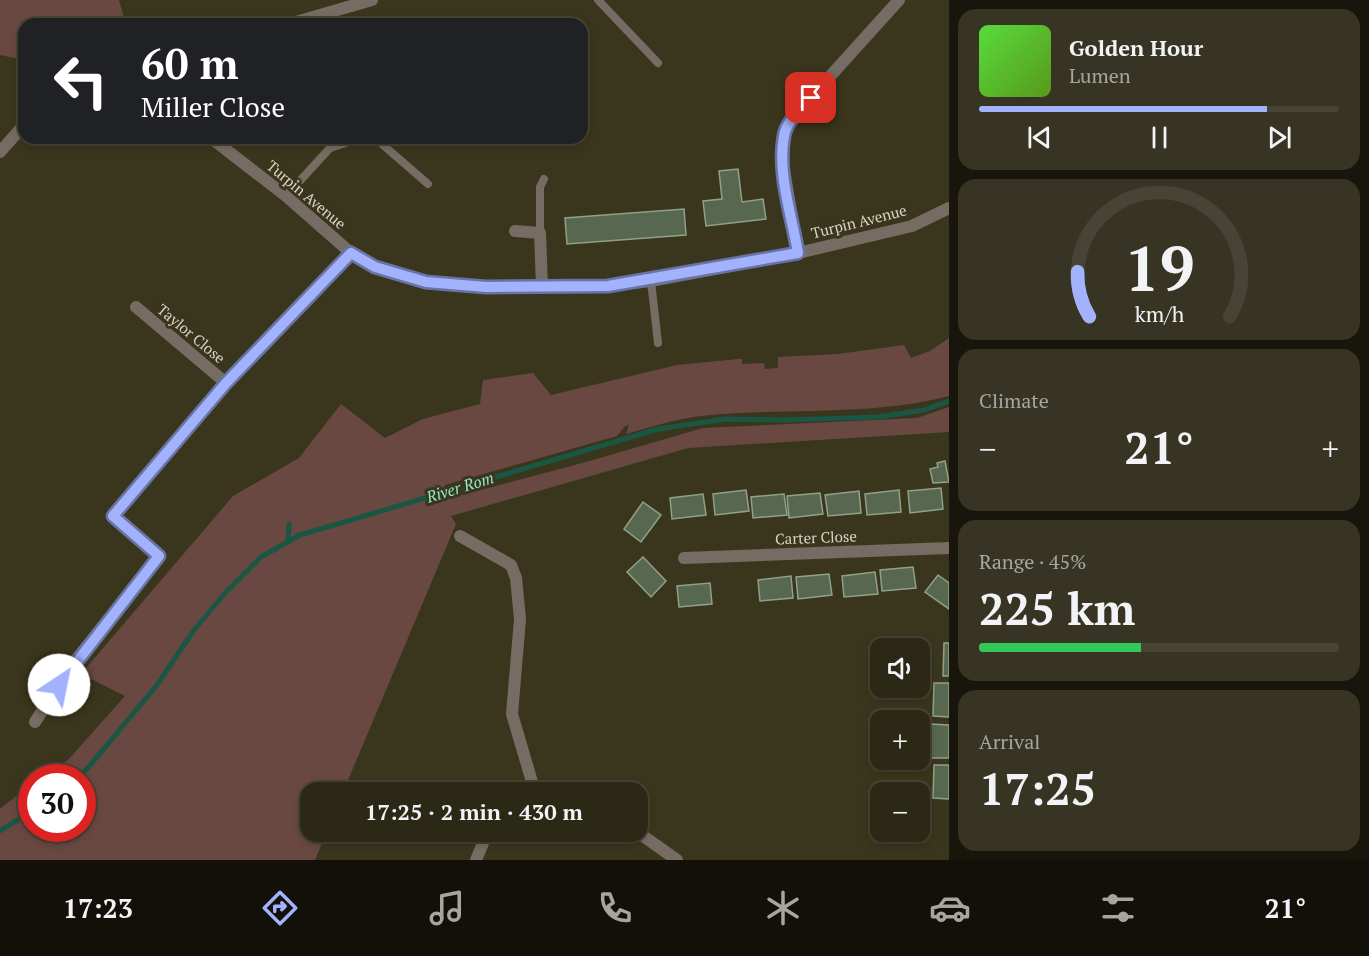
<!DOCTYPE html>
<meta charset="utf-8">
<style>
body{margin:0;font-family:"PT Serif",serif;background:#383423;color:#f1f3f6;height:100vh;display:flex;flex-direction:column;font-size:22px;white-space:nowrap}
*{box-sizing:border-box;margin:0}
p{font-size:20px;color:#a6a6a1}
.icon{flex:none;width:33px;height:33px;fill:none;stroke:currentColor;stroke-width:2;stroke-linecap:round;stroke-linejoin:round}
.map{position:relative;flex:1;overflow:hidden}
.drawer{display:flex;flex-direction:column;gap:9px;padding:9px;background:#18160c;width:420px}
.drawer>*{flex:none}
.banner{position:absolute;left:18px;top:18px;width:570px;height:126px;border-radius:18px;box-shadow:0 3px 9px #0003,0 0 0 2px #484435;background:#202124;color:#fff;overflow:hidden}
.controls{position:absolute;left:870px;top:638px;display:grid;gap:12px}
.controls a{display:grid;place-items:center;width:60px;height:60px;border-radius:12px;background:#2c2816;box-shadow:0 3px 9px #0003,0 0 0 2px #484435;font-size:30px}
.speed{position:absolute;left:18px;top:764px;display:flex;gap:12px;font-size:30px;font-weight:700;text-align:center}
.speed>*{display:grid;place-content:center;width:78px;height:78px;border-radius:50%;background:#2c2816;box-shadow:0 3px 9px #0003,0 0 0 2px #484435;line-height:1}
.speed .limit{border:9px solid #d22;background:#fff;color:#111}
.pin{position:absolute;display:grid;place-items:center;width:51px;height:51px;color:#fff;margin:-26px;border-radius:12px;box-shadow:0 3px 9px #0006}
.me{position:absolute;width:66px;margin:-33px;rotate:34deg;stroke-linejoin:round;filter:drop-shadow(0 0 4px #0008)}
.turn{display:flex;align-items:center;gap:21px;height:126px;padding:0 24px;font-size:27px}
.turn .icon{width:78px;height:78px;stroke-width:2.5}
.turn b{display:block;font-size:42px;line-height:51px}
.big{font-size:45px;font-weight:800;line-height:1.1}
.drawer .tile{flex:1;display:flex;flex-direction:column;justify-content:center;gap:9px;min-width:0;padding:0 21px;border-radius:18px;background:#383423}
.drawer .dial{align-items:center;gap:0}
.dial svg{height:156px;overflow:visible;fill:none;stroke:#484435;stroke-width:7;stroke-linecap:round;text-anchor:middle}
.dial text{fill:#f1f3f6;stroke:none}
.song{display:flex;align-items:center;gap:18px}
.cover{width:72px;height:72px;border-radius:9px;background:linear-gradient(135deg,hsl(110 70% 55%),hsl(90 70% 35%))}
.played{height:6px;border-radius:3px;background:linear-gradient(90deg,#a2b2fd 80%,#484435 80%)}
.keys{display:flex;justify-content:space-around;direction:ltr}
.heat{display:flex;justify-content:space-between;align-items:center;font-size:33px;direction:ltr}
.charge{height:9px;border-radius:4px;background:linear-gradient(90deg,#34c759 45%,#484435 0)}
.trip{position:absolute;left:300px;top:782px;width:348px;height:60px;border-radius:18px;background:#2c2816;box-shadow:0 3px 9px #0003,0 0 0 2px #484435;font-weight:800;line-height:60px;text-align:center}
.menu{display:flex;height:96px;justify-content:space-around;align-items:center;background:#121009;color:#a6a6a1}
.menu .icon{width:42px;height:42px}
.menu .selected{color:#a2b2fd}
.menu b{font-size:27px;color:#f1f3f6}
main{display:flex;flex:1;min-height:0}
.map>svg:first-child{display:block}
.green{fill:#694842}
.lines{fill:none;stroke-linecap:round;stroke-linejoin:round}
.stream{stroke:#1a5644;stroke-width:5}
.building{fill:#586750;stroke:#91a188;stroke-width:1.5}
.lane{stroke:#766c63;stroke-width:8}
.street{stroke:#766c63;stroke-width:12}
.route-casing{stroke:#6974a4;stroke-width:15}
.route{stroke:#a2b2fd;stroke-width:10}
.labels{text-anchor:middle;stroke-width:6;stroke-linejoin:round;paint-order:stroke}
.street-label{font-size:15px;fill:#d7d4c5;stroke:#3a361d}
.water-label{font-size:16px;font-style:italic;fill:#8de7c7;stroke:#3a361d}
</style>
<main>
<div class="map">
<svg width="949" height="860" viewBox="0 0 949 860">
<rect width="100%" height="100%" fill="#3a361d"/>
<!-- green -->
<path class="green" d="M0 0H119L126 24H24V60L0 55Z
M949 338V396C871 416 791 408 711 415 682 417 654 426 626 434L629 425 625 426 617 436 445 485 439 501 586 462 703 428 917 418 949 407V432L688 448 451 516 456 524 343 792H310V831H327L315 860H0V809L31 784 32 828H82V777H42L68 760 125 696 81 674 233 496 299 458 341 404 385 438 423 419 480 404 483 380 533 373 551 395 677 365 739 359H742V364L764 363 765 369 778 368V357L838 354 904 345 911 358 930 351Z"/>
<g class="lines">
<!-- stream -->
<path class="stream" d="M288 542 289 524
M77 777 87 769 157 685 194 630 225 593 261 557 300 535 658 429 725 419 785 420 878 417 924 410 949 401
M0 831 32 811"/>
</g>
<!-- building -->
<path class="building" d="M738 169 742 202 763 199 766 219 706 226 703 201 722 199 719 171Z
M684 209 686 235 567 244 565 218Z
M945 461 949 482 933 483 930 469 938 467 937 463Z
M941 488 943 509 910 513 908 491Z
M746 490 749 511 715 515 713 494Z
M899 490 901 512 867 515 865 494Z
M859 491 861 513 828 516 825 495Z
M820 493 823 514 789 518 787 496Z
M703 494 706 515 672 519 670 498Z
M784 494 787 515 753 518 751 497Z
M643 502 661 515 641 542 624 529Z
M643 557 666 581 651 597 627 572Z
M913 567 916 588 882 591 880 570Z
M875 572 878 594 844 597 842 576Z
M829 574 832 595 798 599 796 577Z
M938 575 949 583V609L925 592Z
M791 576 793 598 760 601 758 580Z
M710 583 712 604 679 607 677 586Z
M944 643H949V676H943Z
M934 683H949V717L933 716Z
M931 724 949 725V758H931Z
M934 765H949V799L933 798Z"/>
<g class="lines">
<!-- lane -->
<path class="lane" d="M598 0 658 63
M375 138 428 184
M286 196 330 148 361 138
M540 233V187L544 179
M651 281 658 343"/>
<!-- street -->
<path class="street" d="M289 24 372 0
M211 138 286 196 351 253 375 267 426 282 446 285 486 287 608 286 651 281 798 253 912 226 949 208
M0 152 24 125
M515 231 540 233 542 287
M798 253 783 164 784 134 796 114 899 0
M136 307 226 383
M460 536 511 565 516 578 520 619 512 714 535 792
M684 558 949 548
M35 722 71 666 159 556 113 516 226 383 351 253
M636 831 677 860
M476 860 488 831"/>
</g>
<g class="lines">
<defs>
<path id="route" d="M59 685 159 556 113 516 226 383 351 253 375 267 426 282 486 287 608 286 798 253C792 216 777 173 784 136 786 122 801 108 811 98"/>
</defs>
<!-- route casing -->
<use href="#route" class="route-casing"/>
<!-- route -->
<use href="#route" class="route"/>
</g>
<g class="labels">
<!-- street labels -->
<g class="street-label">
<text transform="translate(306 195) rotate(40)" y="5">Turpin Avenue</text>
<text transform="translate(859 222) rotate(-14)" y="5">Turpin Avenue</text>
<text transform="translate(191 334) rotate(40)" y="5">Taylor Close</text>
<text transform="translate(816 538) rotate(-2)" y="5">Carter Close</text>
</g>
<!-- water labels -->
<g class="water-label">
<text transform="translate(460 487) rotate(-17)" y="6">River Rom</text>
</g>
</g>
</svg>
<div class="controls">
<a><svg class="icon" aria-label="sound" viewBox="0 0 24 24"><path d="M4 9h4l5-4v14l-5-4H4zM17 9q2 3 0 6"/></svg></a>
<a>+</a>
<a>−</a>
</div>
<div class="speed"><div class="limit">30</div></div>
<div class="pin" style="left:811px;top:98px;background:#d93025"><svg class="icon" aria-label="arrive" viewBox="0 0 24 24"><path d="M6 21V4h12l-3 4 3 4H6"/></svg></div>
<svg class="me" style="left:59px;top:685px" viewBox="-20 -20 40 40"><circle r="19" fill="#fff"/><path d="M0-13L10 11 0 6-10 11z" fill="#a2b2fd"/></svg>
<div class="trip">17:25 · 2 min · 430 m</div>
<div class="banner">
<div class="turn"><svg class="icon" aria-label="left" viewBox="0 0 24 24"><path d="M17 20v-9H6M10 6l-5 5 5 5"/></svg><div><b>60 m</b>Miller Close</div></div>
</div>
</div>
<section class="drawer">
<div class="tile">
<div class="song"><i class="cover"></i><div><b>Golden Hour</b><p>Lumen</p></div></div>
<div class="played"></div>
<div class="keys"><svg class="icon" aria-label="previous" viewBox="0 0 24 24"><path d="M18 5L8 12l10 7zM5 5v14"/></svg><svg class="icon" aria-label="pause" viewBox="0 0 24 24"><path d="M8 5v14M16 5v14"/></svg><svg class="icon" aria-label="next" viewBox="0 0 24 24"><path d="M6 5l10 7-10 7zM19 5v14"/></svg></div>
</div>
<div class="tile dial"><svg viewBox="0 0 100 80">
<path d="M14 69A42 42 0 1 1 86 69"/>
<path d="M14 69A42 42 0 0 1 8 46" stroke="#a2b2fd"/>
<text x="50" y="56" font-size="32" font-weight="700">19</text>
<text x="50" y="72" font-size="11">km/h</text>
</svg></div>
<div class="tile"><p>Climate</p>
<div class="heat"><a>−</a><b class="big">21°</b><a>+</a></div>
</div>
<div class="tile"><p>Range · 45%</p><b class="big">225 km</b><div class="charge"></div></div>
<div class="tile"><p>Arrival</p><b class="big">17:25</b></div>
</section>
</main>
<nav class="menu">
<b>17:23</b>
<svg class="icon selected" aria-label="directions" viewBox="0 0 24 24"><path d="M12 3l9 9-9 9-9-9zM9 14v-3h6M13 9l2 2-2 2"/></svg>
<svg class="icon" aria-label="music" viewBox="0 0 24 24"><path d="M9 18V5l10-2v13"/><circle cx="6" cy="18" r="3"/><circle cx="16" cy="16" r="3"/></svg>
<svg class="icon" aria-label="phone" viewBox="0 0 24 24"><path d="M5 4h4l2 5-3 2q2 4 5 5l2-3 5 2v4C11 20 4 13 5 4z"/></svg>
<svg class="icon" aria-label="climate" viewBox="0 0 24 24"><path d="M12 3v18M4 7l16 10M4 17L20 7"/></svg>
<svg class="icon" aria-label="car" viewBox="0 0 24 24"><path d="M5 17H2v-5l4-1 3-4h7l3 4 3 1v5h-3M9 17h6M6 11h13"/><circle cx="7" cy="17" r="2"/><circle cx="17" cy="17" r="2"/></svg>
<svg class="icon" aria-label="filters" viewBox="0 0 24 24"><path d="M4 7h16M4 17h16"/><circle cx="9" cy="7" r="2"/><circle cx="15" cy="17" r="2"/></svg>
<b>21°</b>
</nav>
